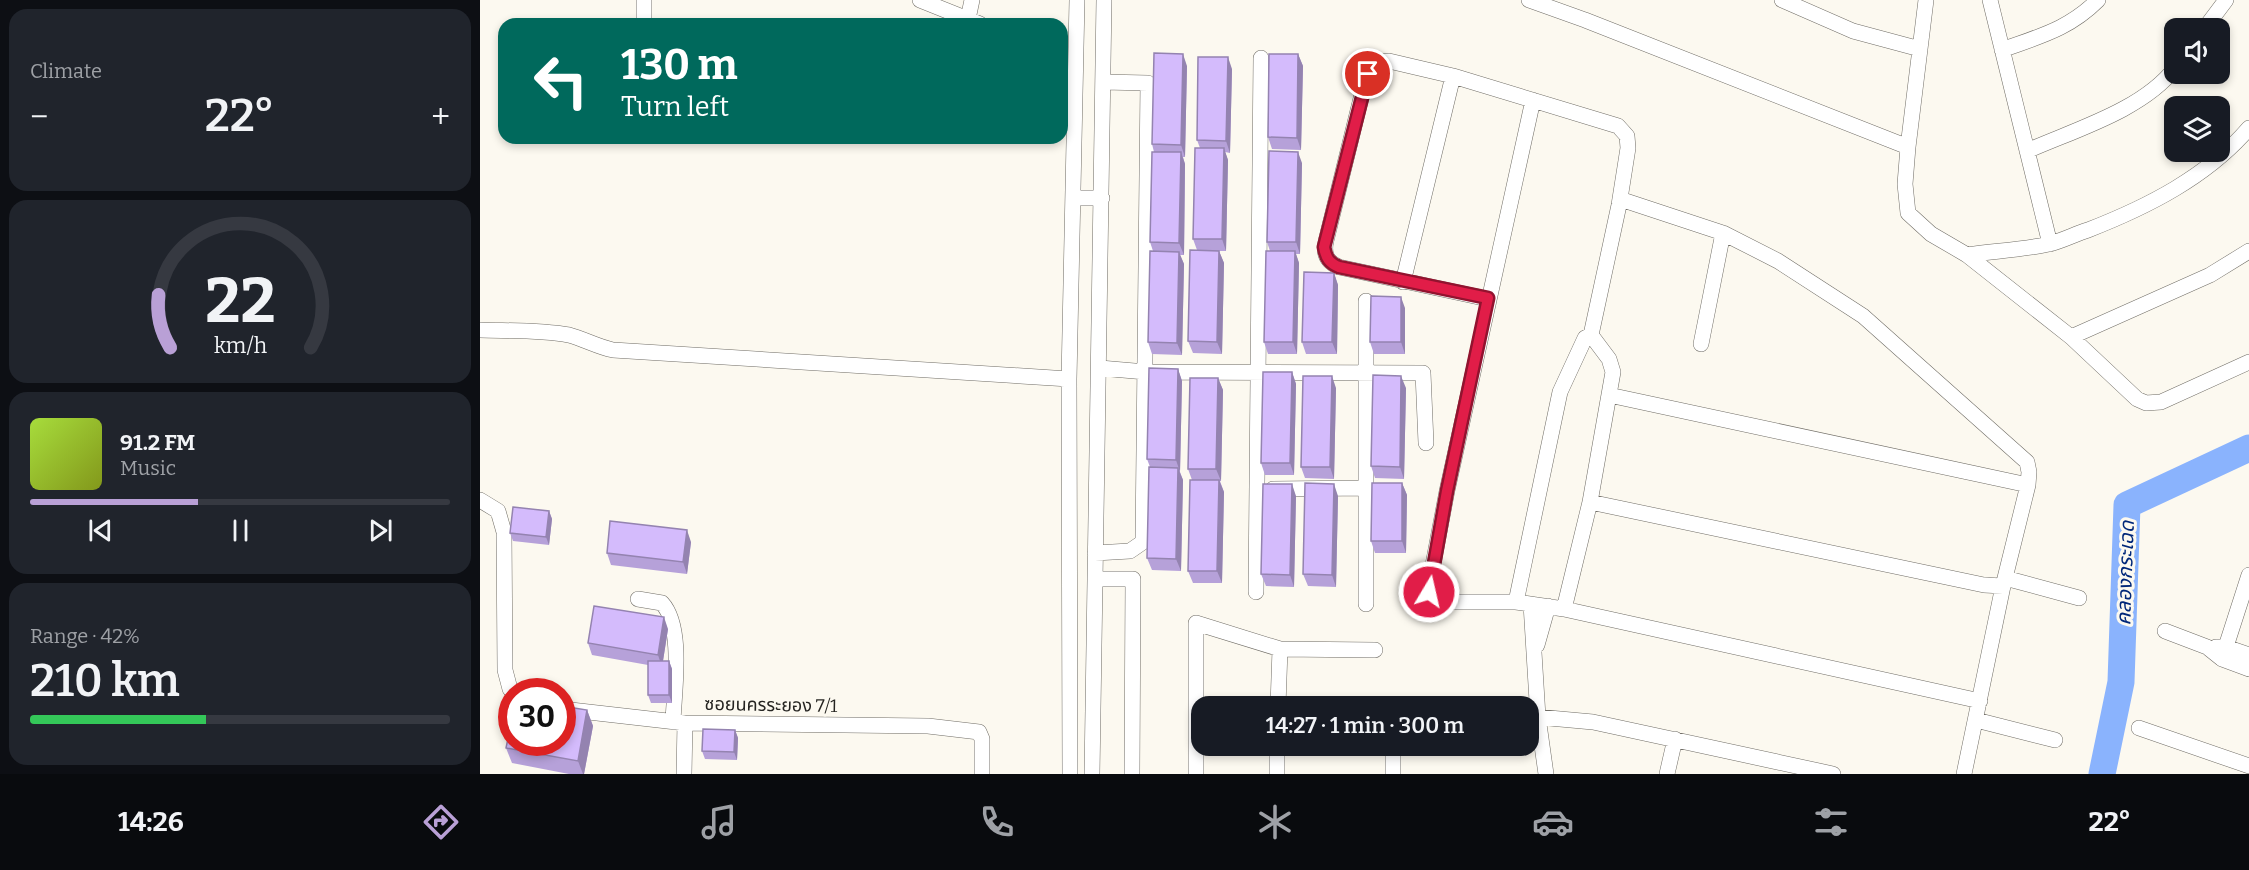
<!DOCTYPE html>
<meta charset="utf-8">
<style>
body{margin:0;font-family:Bitter,"Noto Sans Thai",serif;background:#20242c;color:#f1f3f6;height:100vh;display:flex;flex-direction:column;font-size:22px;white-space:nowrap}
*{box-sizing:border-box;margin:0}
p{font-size:20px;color:#9ea1a6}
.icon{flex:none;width:33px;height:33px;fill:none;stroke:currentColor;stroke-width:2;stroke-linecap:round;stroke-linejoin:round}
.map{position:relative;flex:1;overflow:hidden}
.details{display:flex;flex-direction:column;gap:9px;padding:9px;background:#0d0f14;width:480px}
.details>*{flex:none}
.guide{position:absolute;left:18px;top:18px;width:570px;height:126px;border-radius:18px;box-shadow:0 3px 9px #0003;background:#00695c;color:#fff;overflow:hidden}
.fabs{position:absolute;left:1684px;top:18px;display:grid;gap:12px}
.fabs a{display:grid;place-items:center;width:66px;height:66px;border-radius:12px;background:#171b24;box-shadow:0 3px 9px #0003;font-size:30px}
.speed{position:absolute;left:18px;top:678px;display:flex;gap:12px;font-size:30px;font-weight:700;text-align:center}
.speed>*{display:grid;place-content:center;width:78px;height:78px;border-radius:50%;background:#171b24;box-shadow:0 3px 9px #0003;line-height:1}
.speed .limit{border:9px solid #d22;background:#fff;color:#111}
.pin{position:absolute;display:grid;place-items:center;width:51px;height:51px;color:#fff;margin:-26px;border:3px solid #fff;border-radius:50%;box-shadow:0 2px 6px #0007}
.me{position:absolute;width:66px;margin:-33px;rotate:9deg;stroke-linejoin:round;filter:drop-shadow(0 0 4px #0008)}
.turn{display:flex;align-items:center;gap:21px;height:126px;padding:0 24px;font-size:27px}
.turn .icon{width:78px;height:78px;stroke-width:2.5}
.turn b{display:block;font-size:42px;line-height:51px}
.big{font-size:45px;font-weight:600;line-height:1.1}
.details .widget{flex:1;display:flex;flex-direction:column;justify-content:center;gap:9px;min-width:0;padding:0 21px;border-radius:18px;background:#20242c}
.details .dial{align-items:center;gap:0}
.dial svg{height:156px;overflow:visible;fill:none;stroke:#363941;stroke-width:7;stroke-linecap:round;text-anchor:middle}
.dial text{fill:#f1f3f6;stroke:none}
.song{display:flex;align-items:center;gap:18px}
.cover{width:72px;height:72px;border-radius:9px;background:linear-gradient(135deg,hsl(80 70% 55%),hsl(70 70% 35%))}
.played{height:6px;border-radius:3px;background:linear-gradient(90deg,#b9a0d6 40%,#363941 40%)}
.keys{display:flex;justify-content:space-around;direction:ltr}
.heat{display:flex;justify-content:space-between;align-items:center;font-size:33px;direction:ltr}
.charge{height:9px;border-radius:4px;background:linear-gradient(90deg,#34c759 42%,#363941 0)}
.trip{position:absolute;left:711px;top:696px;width:348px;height:60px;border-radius:18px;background:#171b24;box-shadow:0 3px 9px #0003;font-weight:600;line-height:60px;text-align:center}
.tabs{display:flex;height:96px;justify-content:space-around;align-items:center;background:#090b0e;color:#9ea1a6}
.tabs .icon{width:42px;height:42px}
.tabs .current{color:#b9a0d6}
.tabs b{font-size:27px;color:#f1f3f6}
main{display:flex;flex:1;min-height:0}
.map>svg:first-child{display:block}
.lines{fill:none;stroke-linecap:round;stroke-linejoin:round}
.river{stroke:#8ab3fd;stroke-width:27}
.minor-casing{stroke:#706d66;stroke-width:16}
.minor{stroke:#fff;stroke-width:15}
.wall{fill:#b6a1d9}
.shaded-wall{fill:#9483b0}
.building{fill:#d4bbfc;stroke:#9483b0;stroke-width:1.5}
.route-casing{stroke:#92132f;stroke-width:15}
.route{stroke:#e11d48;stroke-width:10}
.labels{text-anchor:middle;stroke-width:6;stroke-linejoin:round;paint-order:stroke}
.street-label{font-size:18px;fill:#252421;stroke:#fcf9f0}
.water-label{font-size:20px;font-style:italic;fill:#002779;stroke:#fcf9f0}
</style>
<main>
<section class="details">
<div class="widget"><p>Climate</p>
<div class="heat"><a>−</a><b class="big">22°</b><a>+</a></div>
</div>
<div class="widget dial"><svg viewBox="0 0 100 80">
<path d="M14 69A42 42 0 1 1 86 69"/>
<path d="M14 69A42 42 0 0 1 8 42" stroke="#b9a0d6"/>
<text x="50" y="56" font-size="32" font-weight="700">22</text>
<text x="50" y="72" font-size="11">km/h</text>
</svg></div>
<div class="widget">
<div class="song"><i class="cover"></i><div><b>91.2 FM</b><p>Music</p></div></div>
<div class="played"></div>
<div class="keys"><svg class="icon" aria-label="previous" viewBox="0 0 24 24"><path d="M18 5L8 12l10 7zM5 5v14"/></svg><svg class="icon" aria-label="pause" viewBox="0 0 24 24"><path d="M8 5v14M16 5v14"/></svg><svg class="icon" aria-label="next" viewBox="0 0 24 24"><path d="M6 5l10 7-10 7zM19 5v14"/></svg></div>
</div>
<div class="widget"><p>Range · 42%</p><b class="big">210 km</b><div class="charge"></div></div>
</section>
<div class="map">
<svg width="1769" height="774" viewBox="0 0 1769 774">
<rect width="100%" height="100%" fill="#fcf9f0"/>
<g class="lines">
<!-- river -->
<path class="river" d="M1622 774 1641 682 1647 505 1769 448"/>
<defs>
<path id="minor" d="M164 0V20
M440 0 500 24
M1049 0 1105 20 1428 147
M1302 0 1373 31 1440 49
M1446 0 1428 147 1425 184 1428 213 1451 234 1487 255 1591 337 1657 399 1666 403 1681 402 1769 362
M1510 0 1570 244
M488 19 492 0
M1725 28 1746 0
M1522 50C1560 36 1589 29 1618 0
M1053 100 967 491 949 586 950 598 961 602H1036L1084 609 1500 701
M1547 151C1594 130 1663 110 1695 68
M593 198H622
M1140 199 1243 233 1298 261 1383 316 1547 462 1549 472 1548 485 1523 586 1484 774
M1487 255C1514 251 1542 250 1569 244 1582 241 1595 234 1608 230 1667 207 1727 177 1769 128
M923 282 973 76
M1008 299 859 267C847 262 843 254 846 241L885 82C890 68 893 61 909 61L973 76 1138 126 1147 136 1148 148 1139 205 1111 335 1105 338 1080 392 1036 602
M0 330C29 331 60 330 89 335 104 339 118 347 133 350L589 379
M1591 337 1730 275 1769 251
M1221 344 1243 233
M620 368 666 372 943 373 946 443
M1129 395 1548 485
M793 489 886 488
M0 500 18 511 24 532 25 670 30 689 33 692
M1110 502 1504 585 1523 586
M615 553 650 551 663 542 668 83 623 82
M1525 578 1599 598
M615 579H653L652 774
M776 592 781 58
M158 599 182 603C204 627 194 691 193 722
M886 604V301
M1051 604 1058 717 1066 774
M1084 609 1110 502 1133 372 1129 359 1111 335
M1685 631 1727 647 1742 659 1769 669
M1057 645 1068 606
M1736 647H1746L1769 655
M1742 659 1769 575
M798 706 800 649 895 650
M82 709 205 723 448 726 499 732 502 739V774
M1058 717 1113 722 1353 774
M1496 720 1575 740
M1659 728 1769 766
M204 774 205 723
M590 774 589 379 597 0
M612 774 624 0
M716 774V623L800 649
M797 774V746
M913 774V746
M1187 774 1195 739"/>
</defs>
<!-- minor casing -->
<use href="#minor" class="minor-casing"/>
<!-- minor -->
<use href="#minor" class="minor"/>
</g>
<!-- wall -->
<path class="wall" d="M818 54 823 66 821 150 792 149 788 137Z
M707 66 705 157H703L705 164 704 255H700L704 264 702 355 672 354 668 342 673 251 670 242 674 152 672 144Z
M752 69 750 153 745 152 748 160 746 251H739L744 263 742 354 713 353 708 341 717 250 713 239 720 148 717 140Z
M822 163 820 254H816L819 263 817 354H788L784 342 790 251 787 242Z
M854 273 858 285 857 354H826L822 342Z
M925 308V354H894L890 342Z
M698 369 702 381 700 472 703 480 701 571 672 570 667 558 670 467 667 459Z
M812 372 816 384 814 475H785L781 463Z
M738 378 743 390 741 481H740L744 492 742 583H713L708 571 712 480 708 469Z
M856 388 854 479 825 478 821 467Z
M926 388 924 479 895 478 891 466Z
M922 483 927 495 926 553H895L891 541Z
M816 496 814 587 786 586 781 574Z
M858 496 856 587 828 586 823 574Z
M69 511 72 519 69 545 33 541 30 533Z
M211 542 207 574 131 565 127 553Z
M188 629 183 661H189L192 669V703H171L168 695V665L112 655 108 643Z
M107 710 113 726 104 774H89L32 763 26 748Z
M255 730 258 738 257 760 225 759 222 751Z"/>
<!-- shaded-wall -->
<path class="shaded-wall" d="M703 54 707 66 705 157 701 145Z
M818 54 823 66 821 150 817 138Z
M748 57 752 69 750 153 746 141Z
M744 148 748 160 746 251 742 239Z
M701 152 705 164 704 255 699 243Z
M818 152 822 163 820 254 816 242Z
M739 251 744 263 742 354 737 342Z
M815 251 819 263 817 354 813 342Z
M699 252 704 264 702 355 697 343Z
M854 273 858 285 857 354 852 342Z
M921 297 925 308V354L921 342Z
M698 369 702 381 700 472 696 460Z
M812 372 816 384 814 475 810 463Z
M852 376 856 388 854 479 850 467Z
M921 376 926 388 924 479 920 467Z
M738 378 743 390 741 481 736 469Z
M698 468 703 480 701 571 696 559Z
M739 480 744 492 742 583 737 571Z
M922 483 927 495 926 553 922 541Z
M812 484 816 496 814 587 810 575Z
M854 484 858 496 856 587 852 575Z
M69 511 72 519 69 545 66 537Z
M207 530 211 542 207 574 203 562Z
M184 617 188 629 182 667 178 655Z
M189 661 192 669V703L189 695Z
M107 710 113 726 104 774H103L98 761Z
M255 730 258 738 257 760 254 752Z"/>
<!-- building -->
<path class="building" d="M674 53 703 54 701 145 672 144Z
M789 54H818L817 138 788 137Z
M718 57H748L746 141 717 140Z
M715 148H744L742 239H713Z
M789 151 818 152 816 242H787Z
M672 152H701L699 243 670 242Z
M710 250 739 251 737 342 708 341Z
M670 251 699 252 697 343 668 342Z
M786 251H815L813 342H784Z
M824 272 854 273 852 342H822Z
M891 296 921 297V342H890Z
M669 368 698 369 696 460 667 459Z
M783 372H812L810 463H781Z
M893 375 921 376 920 467 891 466Z
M823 376H852L850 467H821Z
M710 378H738L736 469H708Z
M669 467 698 468 696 559 667 558Z
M710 480H739L737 571H708Z
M825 483 854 484 852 575 823 574Z
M892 483H922V541H891Z
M783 484H812L810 575 781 574Z
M33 507 69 511 66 537 30 533Z
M130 521 207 530 203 562 127 553Z
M114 606 184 617 178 655 108 643Z
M168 661H189V695H168Z
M82 706 107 710 98 761 26 748 32 719V742H82Z
M223 729 255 730 254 752 222 751Z"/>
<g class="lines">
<defs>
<path id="route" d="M888 74 844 247C846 258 849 263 859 267L1008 298 967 491 949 592"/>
</defs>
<!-- route casing -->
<use href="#route" class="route-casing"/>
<!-- route -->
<use href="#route" class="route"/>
</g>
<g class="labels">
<!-- street labels -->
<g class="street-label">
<text transform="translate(291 705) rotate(1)" y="6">ซอยนครระยอง 7/1</text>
</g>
<!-- water labels -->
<g class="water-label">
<text transform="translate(1645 573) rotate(-88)" y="7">คลองกระเฉด</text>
</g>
</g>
</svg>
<div class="fabs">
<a><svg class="icon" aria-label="sound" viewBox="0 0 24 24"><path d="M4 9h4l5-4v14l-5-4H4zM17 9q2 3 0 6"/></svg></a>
<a><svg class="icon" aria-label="layers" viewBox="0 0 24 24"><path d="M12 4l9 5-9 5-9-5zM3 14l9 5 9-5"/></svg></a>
</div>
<div class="speed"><div class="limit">30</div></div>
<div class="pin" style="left:888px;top:74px;background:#d93025"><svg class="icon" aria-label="arrive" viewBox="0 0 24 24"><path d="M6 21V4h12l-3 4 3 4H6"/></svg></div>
<svg class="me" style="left:949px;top:592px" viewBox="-20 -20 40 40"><circle r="17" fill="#e11d48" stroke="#fff" stroke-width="3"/><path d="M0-11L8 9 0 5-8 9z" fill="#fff"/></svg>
<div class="trip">14:27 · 1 min · 300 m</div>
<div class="guide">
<div class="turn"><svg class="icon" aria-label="left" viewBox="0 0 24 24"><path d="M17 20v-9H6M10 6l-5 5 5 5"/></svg><div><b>130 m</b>Turn left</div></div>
</div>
</div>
</main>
<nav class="tabs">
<b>14:26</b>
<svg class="icon current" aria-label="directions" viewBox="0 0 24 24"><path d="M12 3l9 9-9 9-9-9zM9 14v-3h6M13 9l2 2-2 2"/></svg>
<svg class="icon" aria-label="music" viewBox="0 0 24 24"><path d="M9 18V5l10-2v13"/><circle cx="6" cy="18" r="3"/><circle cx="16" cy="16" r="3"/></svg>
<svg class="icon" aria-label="phone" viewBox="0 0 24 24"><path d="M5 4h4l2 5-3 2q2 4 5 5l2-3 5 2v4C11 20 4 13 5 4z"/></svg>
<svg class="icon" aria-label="climate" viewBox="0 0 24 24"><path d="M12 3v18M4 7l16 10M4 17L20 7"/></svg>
<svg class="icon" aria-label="car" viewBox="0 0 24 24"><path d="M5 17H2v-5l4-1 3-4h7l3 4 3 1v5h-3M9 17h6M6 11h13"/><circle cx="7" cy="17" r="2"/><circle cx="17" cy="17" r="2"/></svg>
<svg class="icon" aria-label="filters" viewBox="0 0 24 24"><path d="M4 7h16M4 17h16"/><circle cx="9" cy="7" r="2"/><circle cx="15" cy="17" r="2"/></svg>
<b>22°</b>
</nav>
